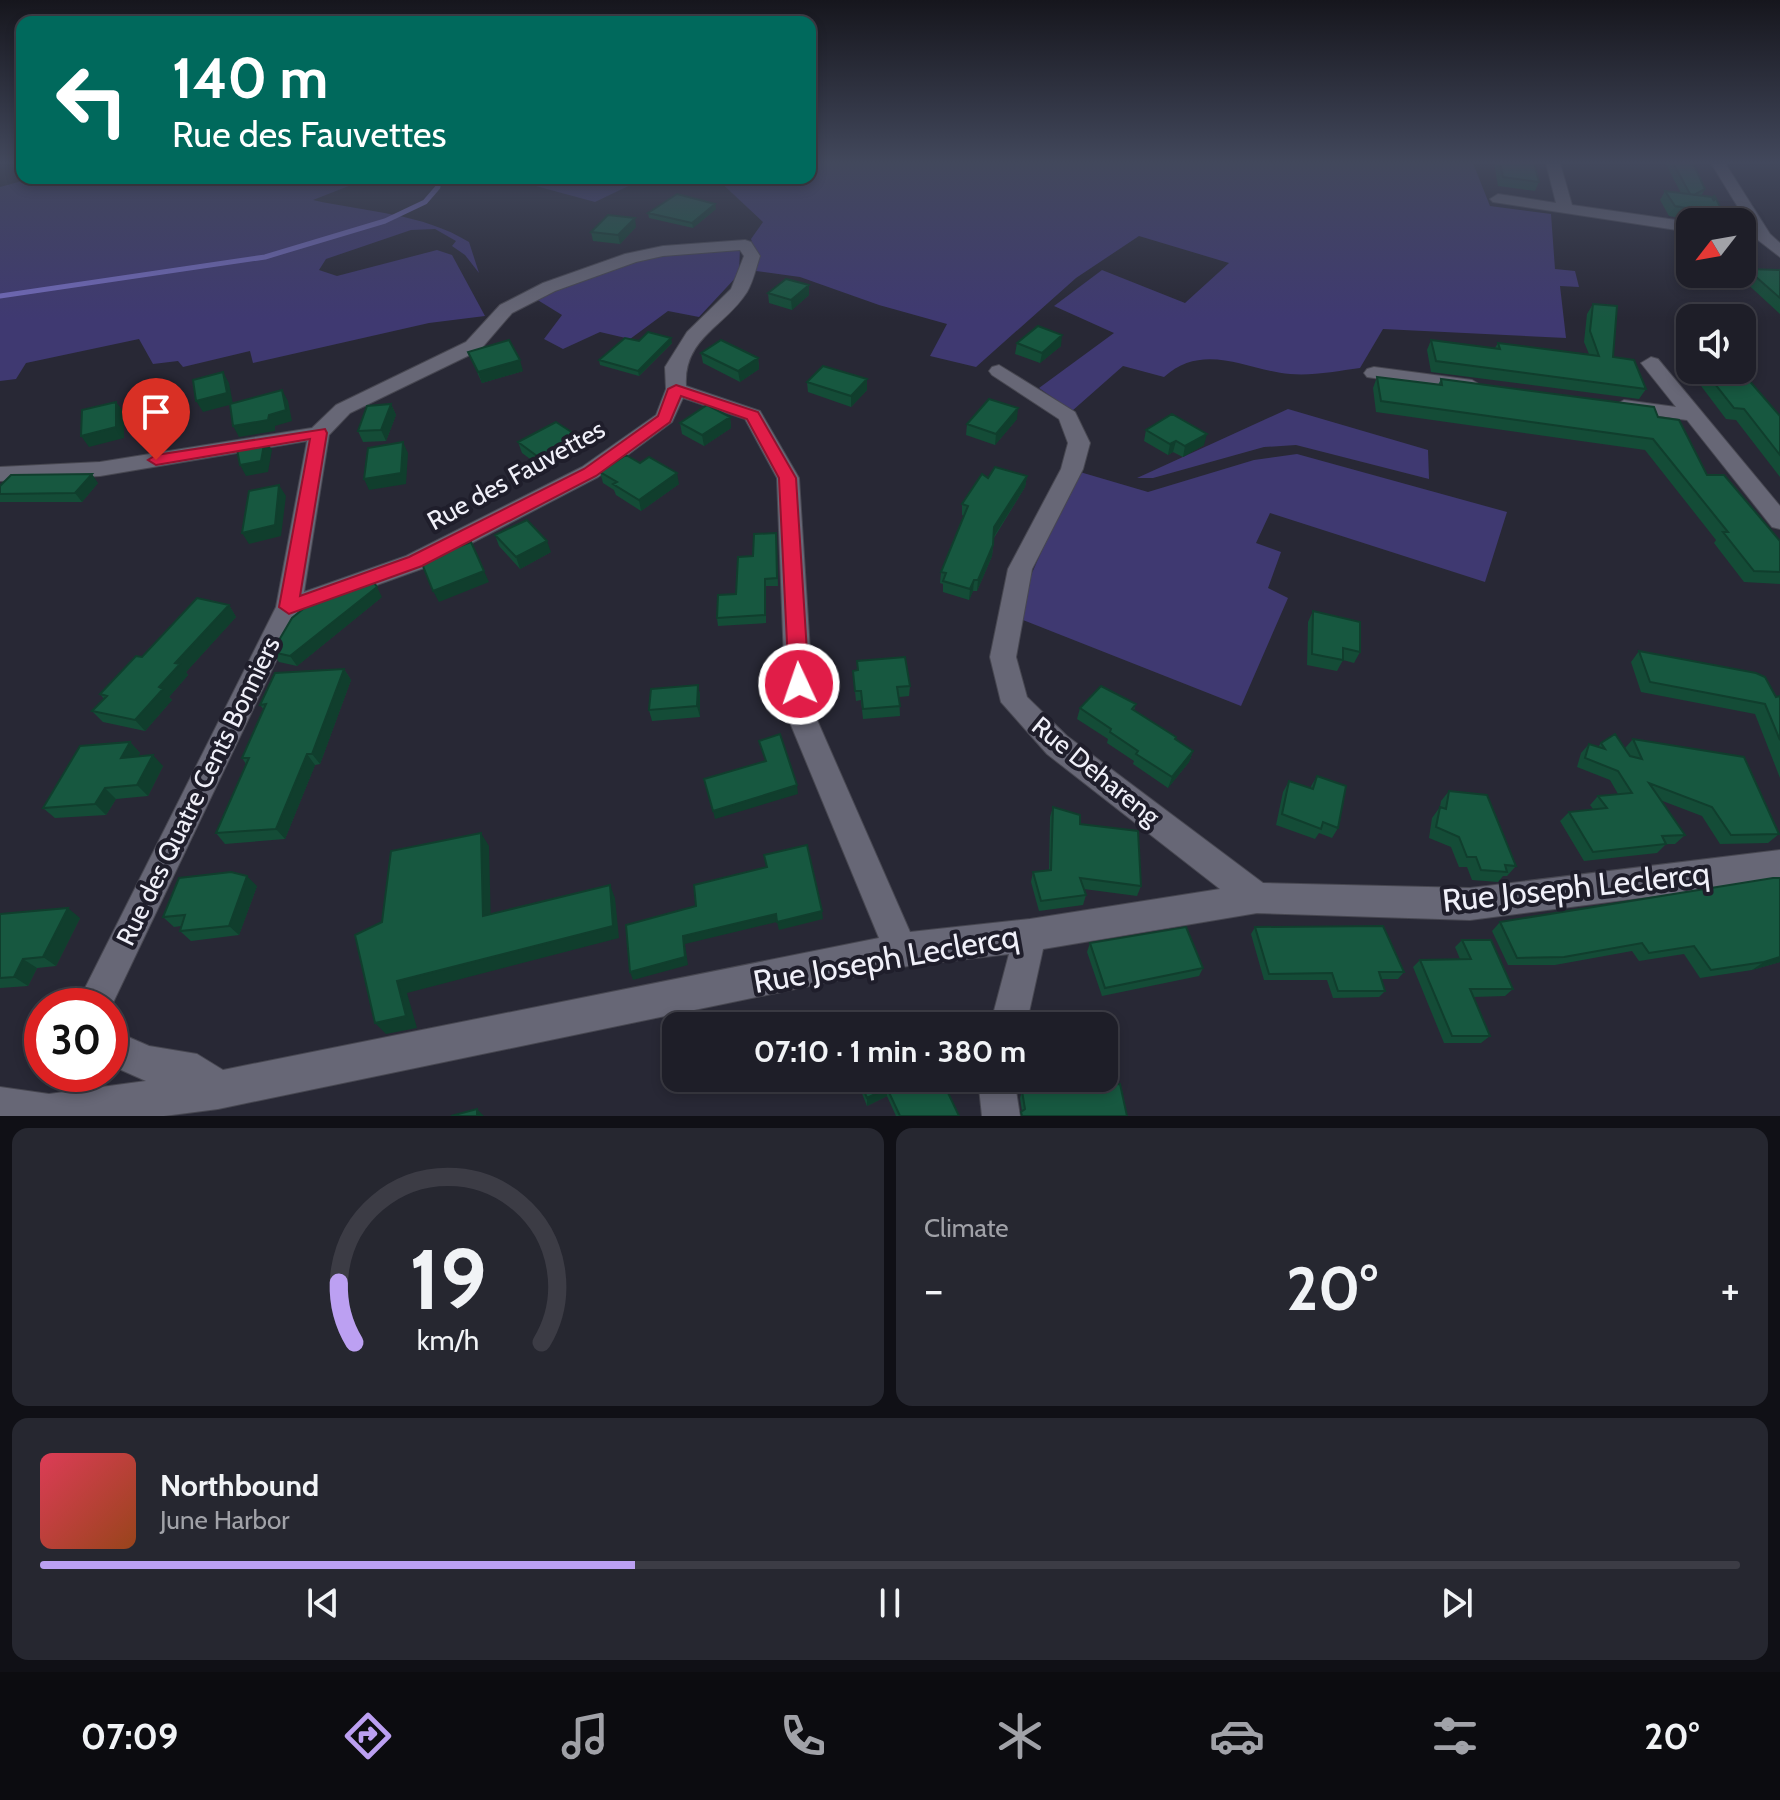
<!DOCTYPE html>
<meta charset="utf-8">
<style>
body{margin:0;font-family:Cabin,sans-serif;background:#262730;color:#f1f3f6;height:100vh;display:flex;flex-direction:column;font-size:30px;white-space:nowrap}
*{box-sizing:border-box;margin:0}
p{font-size:26px;color:#a1a2a8}
.icon{flex:none;width:44px;height:44px;fill:none;stroke:currentColor;stroke-width:2;stroke-linecap:round;stroke-linejoin:round}
.map{position:relative;height:1116px;overflow:hidden}
.panel{display:flex;flex-direction:column;gap:12px;padding:12px;background:#101016;flex:1}
.panel>*{flex:none}
.banner{position:absolute;left:16px;top:16px;width:800px;height:168px;border-radius:16px;box-shadow:0 4px 12px #0003,0 0 0 2px #3c3c45;background:#00695c;color:#fff;overflow:hidden}
.needle{width:52px;rotate:239deg}
.tools{position:absolute;left:1676px;top:208px;display:grid;gap:16px}
.tools a{display:grid;place-items:center;width:80px;height:80px;border-radius:16px;background:#1e1e28;box-shadow:0 4px 12px #0003,0 0 0 2px #3c3c45;font-size:40px}
.speed{position:absolute;left:24px;top:988px;display:flex;gap:16px;font-size:40px;font-weight:700;text-align:center}
.speed>*{display:grid;place-content:center;width:104px;height:104px;border-radius:50%;background:#1e1e28;box-shadow:0 4px 12px #0003,0 0 0 2px #3c3c45;line-height:1}
.speed .limit{border:12px solid #d22;background:#fff;color:#111}
.pin{position:absolute;display:grid;place-items:center;width:68px;height:68px;color:#fff;margin:-82px -34px;border-radius:50% 50% 50% 0;rotate:-45deg;box-shadow:0 0 8px #0007}
.pin .icon{rotate:45deg}
.me{position:absolute;width:88px;margin:-44px;rotate:357deg;stroke-linejoin:round;filter:drop-shadow(0 0 6px #0008)}
.turn{display:flex;align-items:center;gap:28px;height:168px;padding:0 24px;font-size:36px}
.turn .icon{width:104px;height:104px;stroke-width:2.5}
.turn b{display:block;font-size:56px;line-height:68px}
.big{font-size:60px;font-weight:700;line-height:1.1}
.panel .widget{flex:1;display:flex;flex-direction:column;justify-content:center;gap:12px;min-width:0;padding:0 28px;border-radius:16px;background:#262730}
.panel .dial{align-items:center;gap:0}
.dial svg{height:208px;overflow:visible;fill:none;stroke:#3c3c45;stroke-width:7;stroke-linecap:round;text-anchor:middle}
.dial text{fill:#f1f3f6;stroke:none}
.song{display:flex;align-items:center;gap:24px}
.cover{width:96px;height:96px;border-radius:12px;background:linear-gradient(135deg,hsl(350 70% 55%),hsl(20 70% 35%))}
.played{height:8px;border-radius:4px;background:linear-gradient(90deg,#bca0f2 35%,#3c3c45 35%)}
.keys{display:flex;justify-content:space-around;direction:ltr}
.heat{display:flex;justify-content:space-between;align-items:center;font-size:44px;direction:ltr}
.panel .tiles{flex:1;display:grid;gap:12px;grid-template-columns:1fr 1fr}
.widget:last-child{grid-column:span 2}
.trip{position:absolute;left:662px;top:1012px;width:456px;height:80px;border-radius:16px;background:#1e1e28;box-shadow:0 4px 12px #0003,0 0 0 2px #3c3c45;font-weight:700;line-height:80px;text-align:center}
.tabs{display:flex;height:128px;justify-content:space-around;align-items:center;background:#0c0c10;color:#a1a2a8}
.tabs .icon{width:56px;height:56px}
.tabs .current{color:#bca0f2}
.tabs b{font-size:36px;color:#f1f3f6}
.map>svg:first-child{display:block}
.green{fill:#3f3971}
.lines{fill:none;stroke-linecap:round;stroke-linejoin:round}
.stream{stroke:#736bbe;stroke-width:5}
.minor-casing{stroke:#474751;stroke-width:2}
.minor{fill:#676776;fill-rule:evenodd}
.wall{fill:#144c37}
.shaded-wall{fill:#103e2d}
.building{fill:#175840;stroke:#103e2d;stroke-width:2}
.route{fill:#e11d48;stroke:#92132f;stroke-width:2}
.labels{text-anchor:middle;stroke-width:8;stroke-linejoin:round;paint-order:stroke}
.street-label{font-size:26px;fill:#f0f0f9;stroke:#1f1e2b}
.near-street-label{font-size:32px;fill:#f0f0f9;stroke:#1f1e2b}
</style>
<div class="map">
<svg width="1780" height="1116" viewBox="0 0 1780 1116">
<rect width="100%" height="100%" fill="#282835"/>
<!-- green -->
<path class="green" d="M810 163H1473L1490 206 1551 214 1555 269 1575 271 1579 287 1560 286 1566 338 1383 329 1360 368C1337 371 1313 376 1290 374 1246 370 1204 341 1164 377L1123 366 1072 411 1039 388 1114 333 1054 306 1102 270 1185 303 1229 263 1139 236 1076 278 976 367 930 356 947 324 879 305 800 277 756 271 758 259 751 239 763 222 716 178H810Z
M33 178H369L313 200C366 212 422 213 469 242L479 273 465 255 452 246 456 241 435 229 411 230 326 259 319 270 337 276 437 250 452 255 485 316 429 323 253 363 250 351 183 367 178 361 153 364 139 339 26 363 16 379 0 381V187Z
M506 178H645L595 202Z
M740 247 739 274 699 317 668 311 630 339 600 332 563 349 544 339 562 315 536 299 633 261 672 250Z
M1288 409 1428 450 1429 479 1296 445 1264 447 1153 478H1137Z
M1297 454 1507 512 1485 582 1270 513 1256 543 1281 552 1268 588 1288 598 1241 706 1013 616 1072 482 1080 472 1148 492 1254 460Z"/>
<g class="lines">
<!-- stream -->
<path class="stream" d="M0 296 265 257 385 221 425 202 438 187V178"/>
<defs>
<path id="minor" d="M1546 163H1560L1572 205 1690 222V232L1493 202 1490 199 1498 194 1556 203Z
M1711 163H1725L1770 234 1780 243V257L1758 240Z
M745 240 751 242 760 256C756 268 753 282 747 292 725 327 683 338 686 386L760 411 799 478 814 713 910 932 1030 919 1220 889 1047 754 1001 702 990 657 1008 569 1061 469 1068 443 1059 419 992 375 989 371 992 367 999 365 1075 412 1090 443 1083 469 1032 569 1016 657 1027 697 1067 736 1263 883 1470 888 1780 850V880L1470 920 1257 913 1043 949 1026 1026H990L1009 954 901 967 218 1109 164 1116H0V1087L49 1094 146 1081 110 1065V1029L149 1046 197 1054 223 1070 879 938 786 713 777 478 745 419 683 398 672 422 598 477 424 568 299 613 110 1009V1006H76L276 607 307 441 100 476 0 481V467L100 462 312 428 336 405 466 342 500 305 543 283 625 254 663 246ZM740 250 744 256 731 289 687 332 665 367 666 389 656 415 582 467 406 556 304 592 329 435 350 413 480 350 512 313 555 291 636 262 663 256Z
M1651 357 1658 359 1780 506V529L1772 527 1687 420 1617 410 1614 406 1624 400 1676 407 1641 363Z
M1374 367 1472 380 1482 386 1472 392 1367 377 1364 373 1367 369Z
M978 1078H1014L1020 1116H982Z"/>
</defs>
<!-- minor casing -->
<use href="#minor" class="minor-casing"/>
<!-- minor -->
<use href="#minor" class="minor"/>
</g>
<!-- wall -->
<path class="wall" d="M1494 163H1534L1539 182 1535 191 1498 186Z
M1665 163H1693L1705 189 1701 196 1712 198 1714 195 1728 222H1692V220L1669 216 1660 200 1665 191 1681 193Z
M716 209 693 228 649 218 648 213Z
M1685 224H1690V252L1679 233Z
M636 227 620 244 593 241 591 232Z
M1747 269 1780 270V314L1741 278Z
M768 293 809 295 792 310 769 303Z
M1593 304 1613 357 1646 389 1639 399 1431 372 1427 350 1431 340 1495 348 1498 343 1589 354 1584 342 1587 314Z
M639 341 672 343 639 376 600 365 599 360Z
M1017 343 1061 346 1040 363 1015 354Z
M468 352 523 371 482 383Z
M701 353 758 358 759 369 740 382 703 363Z
M1690 360V370H1740L1780 416V477L1736 420 1726 419 1686 366Z
M1377 377 1438 385 1441 379 1658 417 1707 475 1780 541V584L1744 582 1714 543 1716 540 1645 450 1376 412 1373 388Z
M867 379V390L851 407 808 392 807 382Z
M391 404 396 415 386 441 363 442 358 431Z
M730 417 731 428 704 446 682 434 680 423Z
M1017 419 995 445 966 435 967 424Z
M1146 430 1204 445 1183 457 1173 452 1168 455 1144 441Z
M579 437 582 448 545 470 522 453 518 442Z
M640 463 679 484 641 511 616 495 614 490 603 483 600 472Z
M1027 476 1025 487 994 538 992 556 977 591H973L969 600 943 592V584L940 583 941 572 964 516 962 515V504L988 478Z
M98 483 82 502H0V486Z
M776 533 778 586H766V623L718 626 717 618 736 594 753 556Z
M495 535 551 552 520 569 499 546Z
M382 597 297 666 279 662 272 652Z
M229 605 236 617 186 672 188 675 169 697 172 700 145 731 103 722 92 711 104 699 100 694 142 657Z
M1313 611 1360 652 1354 663 1343 660 1337 671 1307 665 1308 622Z
M1639 651 1776 697 1780 696V778L1755 714 1641 692 1631 662Z
M857 661 910 686 909 696 899 697 900 716 863 719 861 700 856 701 853 671 857 670Z
M344 669 351 680 320 764 315 765 285 839 225 844 216 833 246 764 242 758 264 710 260 705Z
M698 685 700 696V717L652 721 649 710Z
M1136 704 1134 710 1193 751 1189 762 1168 788 1133 764 1134 761 1107 743 1108 739 1077 719 1080 708Z
M1633 739 1779 834 1768 843 1720 844 1702 816 1660 800 1685 835 1675 844H1666L1657 853 1584 861 1560 821 1569 812 1593 809 1590 805 1598 796 1618 794 1610 780 1577 767 1581 753 1589 744 1598 747 1601 743 1625 748Z
M130 742 140 753 138 756 163 766 148 796 116 799 106 815 55 818 43 808Z
M1317 776 1338 828 1332 838 1319 833 1315 839 1276 825 1283 792 1289 781 1310 788Z
M1449 791 1516 866 1507 876H1503L1498 882 1472 880 1467 867H1459L1451 847 1429 838 1432 818 1440 807 1441 801Z
M1053 807 1080 824 1141 886 1137 896 1084 889 1086 895 1083 905 1039 911 1031 882 1033 872 1049 870 1050 817Z
M1773 878 1780 962 1752 970 1700 978 1684 954 1639 961 1632 951 1555 965H1508L1492 931 1500 922Z
M257 886 239 935 191 941 180 931 181 926 174 927 163 917Z
M0 914 80 918 56 966 37 968 28 986 0 988Z
M1255 927 1404 972 1398 979H1381L1385 991 1379 997 1333 998 1327 980H1264L1251 934Z
M1462 940 1513 989 1505 996 1473 997 1490 1036 1481 1043H1444L1413 967 1420 960 1460 959 1455 947Z
M1090 943 1203 968 1199 976 1102 996 1087 952Z
M859 1078 959 1116H896L887 1096 867 1106 859 1086Z
M1027 1078H1061L1022 1111 1020 1098 1022 1091H1028Z"/>
<!-- shaded-wall -->
<path class="shaded-wall" d="M715 204 716 209 693 228 692 223Z
M635 218 636 227 620 244 618 235Z
M809 285V295L792 310 791 300Z
M1062 335 1061 346 1040 363 1042 353Z
M671 338 672 343 639 376 638 371Z
M758 358 759 369 740 382 738 371Z
M520 360 523 371 482 383 478 372Z
M223 372 229 383 233 404 203 412 196 401Z
M867 379V390L851 407V396Z
M282 390 288 401 292 421 275 426V431L239 437 233 426 269 415Z
M116 402 124 412V438L89 447 81 436Z
M391 404 396 415 386 441 381 430Z
M1018 408 1017 419 995 445 996 434Z
M730 417 731 428 704 446 702 435Z
M1207 434 1204 445 1183 457 1185 446Z
M579 437 582 448 545 470 541 459Z
M265 439 272 450 268 472 246 476 240 465Z
M1176 441 1173 452 1168 455 1170 444Z
M403 442 408 453 406 484 369 490 364 479Z
M677 473 679 484 641 511 639 500Z
M92 474 98 483 82 502 75 493Z
M1027 476 1025 487 993 538 994 527Z
M279 485 286 496 281 536 249 544 242 533Z
M547 541 551 552 520 569 516 557Z
M993 545 992 556 977 591 978 580Z
M484 571 489 582 439 602 433 591Z
M974 580 973 591 969 600 970 589Z
M377 587 382 597 297 666 290 656Z
M229 605 236 617 186 672 188 675 169 697 172 700 145 731 135 720 175 663Z
M344 669 351 680 320 764 312 754Z
M698 685 700 696V717L697 706Z
M130 742 140 753 132 768 121 758Z
M1193 751 1189 762 1168 788 1172 777Z
M307 754 315 765 285 839 276 829Z
M153 755 163 766 148 796 137 785Z
M797 785 798 794 715 819 713 811Z
M105 788 116 799 106 815 95 804Z
M481 833 489 846 491 929 483 916Z
M247 876 257 886 239 935 229 926Z
M610 885 615 898 619 938 407 993 417 1028 386 1034 375 1023 397 981Z
M68 908 80 918 56 966 43 957Z
M822 911 823 919 779 930 777 922Z
M776 914 777 922 685 944 688 965 633 980 630 972 683 936Z
M1780 957V962L1752 970 1764 962Z
M23 959 37 968 28 986 14 977Z
M887 1088V1096L867 1106V1098Z
M477 1109 484 1116H477Z"/>
<!-- building -->
<path class="building" d="M1500 163H1534L1539 182 1503 177Z
M1673 163H1693L1705 189 1694 195 1690 194Z
M1665 191 1712 197 1714 201V195L1728 222H1698V210L1675 206Z
M677 194 715 204 692 223 648 213Z
M608 215 635 218 618 235 591 232Z
M1747 269 1780 270V298Z
M786 279 809 285 791 300 768 293Z
M1593 304 1617 306 1613 357 1634 360 1646 389 1436 361 1431 340 1500 349 1498 343 1599 356 1590 331Z
M1038 326 1062 335 1042 353 1017 343Z
M648 332 671 338 638 371 599 360 625 338 639 341Z
M509 340 520 360 478 372 468 352Z
M721 340 758 358 738 371 701 353Z
M823 366 867 379 851 396 807 382Z
M1704 370H1740L1780 416V455L1744 409 1734 408Z
M223 372 227 393 196 401 193 380Z
M1377 377 1442 385 1441 379 1654 407 1658 417 1679 420 1707 475H1724L1780 541V572L1754 571 1723 532H1728L1653 439 1381 401Z
M282 390 286 410 269 415 268 420 233 426 230 404Z
M989 399 1018 408 996 434 967 424Z
M116 402V427L81 436 82 410Z
M391 404 381 430 358 431 367 406Z
M707 405 730 417 702 435 680 423Z
M1172 414 1207 434 1185 446 1176 441 1170 444 1146 430Z
M556 422 579 437 541 459 518 442Z
M265 439 261 461 240 465 236 444Z
M403 442 401 473 364 479 368 448Z
M626 455 640 463 649 457 677 473 639 500 613 484 617 482 600 472Z
M995 467 1027 476 994 527 993 545 978 580H974L970 589 943 581 946 573 941 572 968 506 962 504 982 474 988 478Z
M92 474 75 493 0 494V486L11 475Z
M279 485 275 525 242 533 249 491Z
M527 520 547 541 516 557 495 535Z
M776 533 777 578 765 579V615L717 618 718 595 736 594 738 557 753 556 754 534Z
M471 542 484 571 433 591 421 561Z
M371 578 377 587 290 656 272 652 292 618 318 597Z
M197 598 229 605 175 663 180 664 159 687 163 689 135 720 92 711 107 696 100 694 136 656 142 657Z
M1313 611 1360 622V652L1343 648V660L1312 654Z
M1639 651 1756 673 1765 677 1776 697 1780 696V740L1765 704 1650 682Z
M905 657 910 686 897 687 900 706 863 709 861 691H855L853 671 858 670 857 661Z
M344 669 312 754H307L276 829 216 833 249 758H242L266 704 260 705 275 673Z
M698 685 697 706 649 710 651 689Z
M1101 686 1136 704 1132 709 1176 737 1175 739 1193 751 1172 777 1136 754 1138 751 1110 732 1111 729 1080 708Z
M780 734 797 785 713 811 704 779 766 761 759 741Z
M1615 734 1630 756 1642 759 1633 739 1744 757 1779 834 1731 835 1712 807 1649 783 1685 835 1662 836 1666 844 1593 852 1569 812 1607 808 1598 796 1632 793 1618 771 1585 758 1589 744 1605 749 1601 743Z
M130 742 121 758 153 755 137 785 105 788 95 804 43 808 80 746Z
M1317 776 1346 786 1338 828 1323 822 1321 829 1282 814 1289 781 1313 789Z
M1449 791 1487 795 1516 866 1505 865 1507 872 1481 870 1476 857H1467L1459 837 1436 827 1440 807 1446 809Z
M1053 807 1080 815V824L1138 831 1141 886 1080 878 1086 895 1041 901 1033 872 1051 870Z
M481 833 483 916 610 885 613 926 397 981 406 1016 375 1023 355 935 382 922 391 851Z
M807 845 822 911 777 922 776 914 683 936 685 957 630 972 626 925 696 906 694 885 767 867 764 855Z
M231 872 247 876 229 926 180 931 185 915 163 917 179 878Z
M1773 878H1780V957L1764 962 1711 970 1694 946 1649 953 1642 943 1564 957 1517 958 1500 922Z
M68 908 43 957 23 959 14 977 0 978V914Z
M1383 926 1404 972H1379L1385 991H1338L1332 973 1269 974 1255 927Z
M1186 927 1203 968 1105 988 1090 943Z
M1462 940H1491L1513 989H1470L1490 1036H1452L1420 960 1471 959Z
M911 1014 917 1026H889Z
M859 1078H941L959 1116H900L887 1088 867 1098Z
M1030 1078H1061L1063 1089 1120 1084 1127 1116H1022L1021 1112 1025 1109 1022 1091 1032 1090Z
M477 1109V1116H451Z"/>
<!-- sky -->
<linearGradient id="sky" x2="0" y2="1"><stop stop-color="#16161d"/><stop offset="0.51" stop-color="#42485c"/><stop offset="1" stop-color="#42485c" stop-opacity="0"/></linearGradient>
<rect width="1780" height="319" fill="url(#sky)"/>
<!-- route -->
<path class="route" d="M676 385 758 412 796 478 809 684 806 690H792L789 684 779 478 747 419 681 396 670 422 596 476 422 566 289 614 279 607 310 439 156 465 148 460 156 455 325 429 327 433 300 596 409 557 584 469 658 416 668 389Z"/>
<g class="labels">
<!-- street labels -->
<g class="street-label">
<text transform="translate(516 475) rotate(-29)" y="9">Rue des Fauvettes</text>
<text transform="translate(1096 771) rotate(39)" y="9">Rue Dehareng</text>
<text transform="translate(198 791) rotate(-64)" y="9">Rue des Quatre Cents Bonniers</text>
</g>
<!-- near-street labels -->
<g class="near-street-label">
<text transform="translate(1576 887) rotate(-6)" y="11">Rue Joseph Leclercq</text>
<text transform="translate(886 959) rotate(-10)" y="11">Rue Joseph Leclercq</text>
</g>
</g>
</svg>
<div class="tools">
<a><svg class="needle" viewBox="-14 -14 28 28"><path d="M0-13l5 13h-10z" fill="#e53935"/><path d="M0 13l5-13h-10z" fill="#a1a2a8"/></svg></a>
<a><svg class="icon" aria-label="sound" viewBox="0 0 24 24"><path d="M4 9h4l5-4v14l-5-4H4zM17 9q2 3 0 6"/></svg></a>
</div>
<div class="speed"><div class="limit">30</div></div>
<div class="pin" style="left:156px;top:460px;background:#d93025"><svg class="icon" aria-label="arrive" viewBox="0 0 24 24"><path d="M6 21V4h12l-3 4 3 4H6"/></svg></div>
<svg class="me" style="left:799px;top:684px" viewBox="-20 -20 40 40"><circle r="17" fill="#e11d48" stroke="#fff" stroke-width="3"/><path d="M0-11L8 9 0 5-8 9z" fill="#fff"/></svg>
<div class="trip">07:10 · 1 min · 380 m</div>
<div class="banner">
<div class="turn"><svg class="icon" aria-label="left" viewBox="0 0 24 24"><path d="M17 20v-9H6M10 6l-5 5 5 5"/></svg><div><b>140 m</b>Rue des Fauvettes</div></div>
</div>
</div>
<section class="panel">
<div class="tiles">
<div class="widget dial"><svg viewBox="0 0 100 80">
<path d="M14 69A42 42 0 1 1 86 69"/>
<path d="M14 69A42 42 0 0 1 8 46" stroke="#bca0f2"/>
<text x="50" y="56" font-size="32" font-weight="700">19</text>
<text x="50" y="72" font-size="11">km/h</text>
</svg></div>
<div class="widget"><p>Climate</p>
<div class="heat"><a>−</a><b class="big">20°</b><a>+</a></div>
</div>
<div class="widget">
<div class="song"><i class="cover"></i><div><b>Northbound</b><p>June Harbor</p></div></div>
<div class="played"></div>
<div class="keys"><svg class="icon" aria-label="previous" viewBox="0 0 24 24"><path d="M18 5L8 12l10 7zM5 5v14"/></svg><svg class="icon" aria-label="pause" viewBox="0 0 24 24"><path d="M8 5v14M16 5v14"/></svg><svg class="icon" aria-label="next" viewBox="0 0 24 24"><path d="M6 5l10 7-10 7zM19 5v14"/></svg></div>
</div>
</div>
</section>
<nav class="tabs">
<b>07:09</b>
<svg class="icon current" aria-label="directions" viewBox="0 0 24 24"><path d="M12 3l9 9-9 9-9-9zM9 14v-3h6M13 9l2 2-2 2"/></svg>
<svg class="icon" aria-label="music" viewBox="0 0 24 24"><path d="M9 18V5l10-2v13"/><circle cx="6" cy="18" r="3"/><circle cx="16" cy="16" r="3"/></svg>
<svg class="icon" aria-label="phone" viewBox="0 0 24 24"><path d="M5 4h4l2 5-3 2q2 4 5 5l2-3 5 2v4C11 20 4 13 5 4z"/></svg>
<svg class="icon" aria-label="climate" viewBox="0 0 24 24"><path d="M12 3v18M4 7l16 10M4 17L20 7"/></svg>
<svg class="icon" aria-label="car" viewBox="0 0 24 24"><path d="M5 17H2v-5l4-1 3-4h7l3 4 3 1v5h-3M9 17h6M6 11h13"/><circle cx="7" cy="17" r="2"/><circle cx="17" cy="17" r="2"/></svg>
<svg class="icon" aria-label="filters" viewBox="0 0 24 24"><path d="M4 7h16M4 17h16"/><circle cx="9" cy="7" r="2"/><circle cx="15" cy="17" r="2"/></svg>
<b>20°</b>
</nav>
